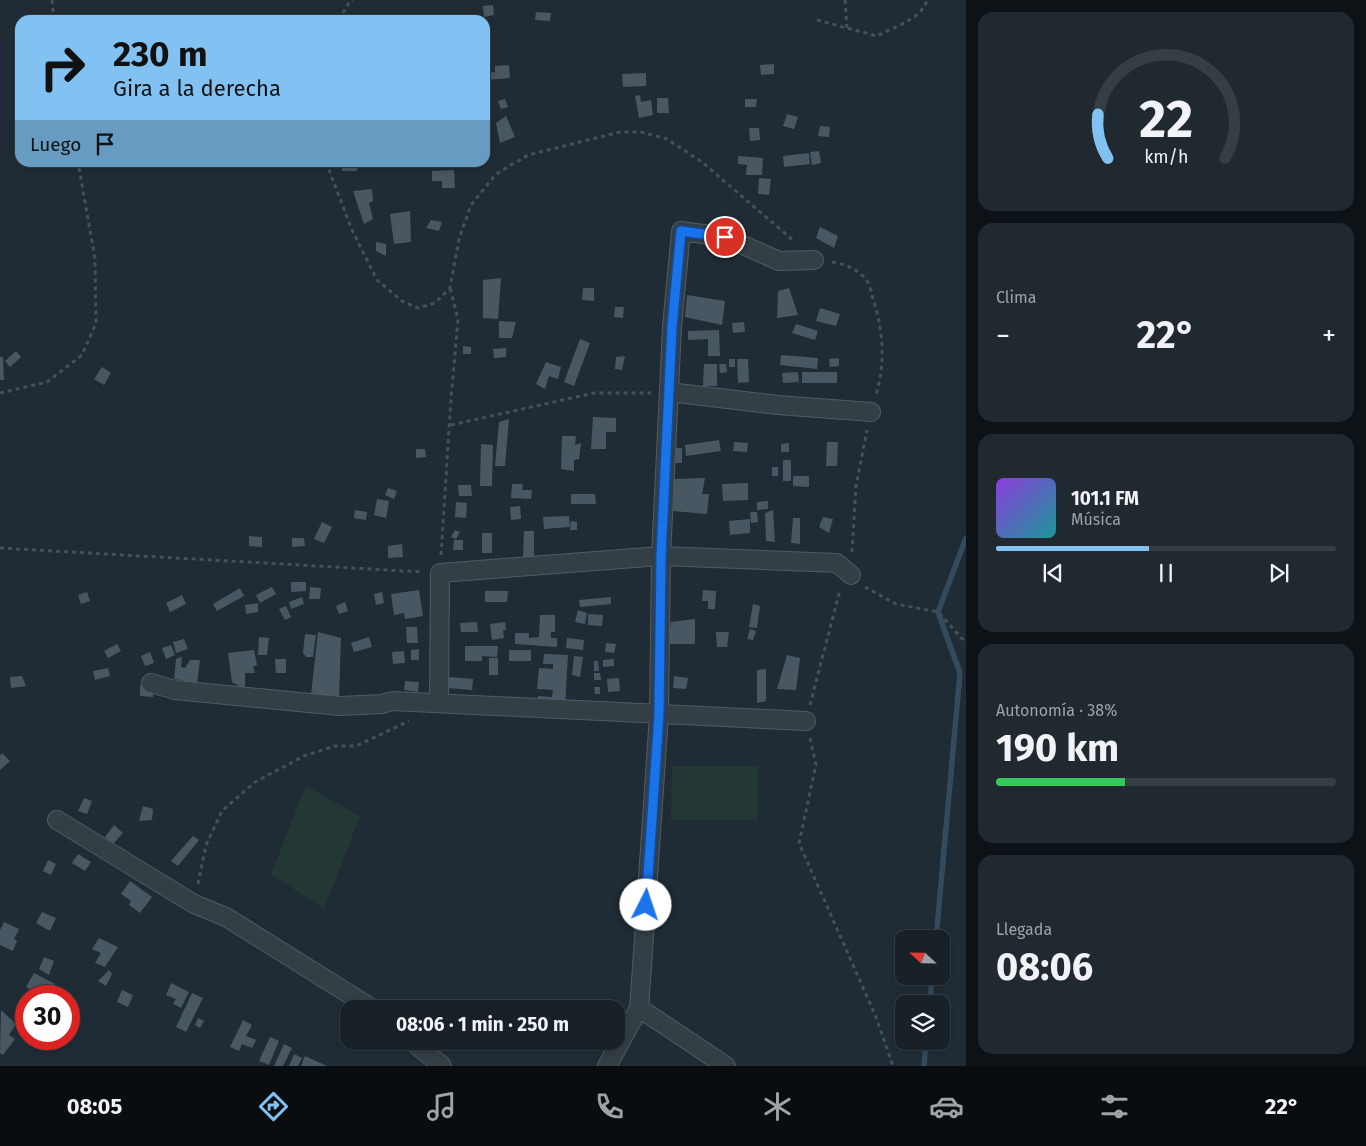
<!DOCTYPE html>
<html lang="es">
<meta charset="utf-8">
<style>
body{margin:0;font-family:"Fira Sans",sans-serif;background:#212930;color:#f1f3f6;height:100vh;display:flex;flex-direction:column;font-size:19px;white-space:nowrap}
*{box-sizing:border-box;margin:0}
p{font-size:16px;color:#9fa3a8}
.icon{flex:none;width:28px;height:28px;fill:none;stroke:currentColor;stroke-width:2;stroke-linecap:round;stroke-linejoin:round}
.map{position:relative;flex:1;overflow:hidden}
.details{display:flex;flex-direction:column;gap:12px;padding:12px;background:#0d1216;width:400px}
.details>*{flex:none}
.banner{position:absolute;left:15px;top:15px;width:475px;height:152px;border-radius:15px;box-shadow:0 2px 8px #0003,0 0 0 1px #363e45;background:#81c2f3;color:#111;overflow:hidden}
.needle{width:32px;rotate:292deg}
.controls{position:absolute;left:895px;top:930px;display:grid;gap:10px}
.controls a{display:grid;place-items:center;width:55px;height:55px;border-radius:10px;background:#182128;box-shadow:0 2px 8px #0003,0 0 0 1px #363e45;font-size:25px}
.speed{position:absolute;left:15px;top:985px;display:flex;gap:10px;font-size:25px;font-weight:700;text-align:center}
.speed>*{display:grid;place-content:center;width:65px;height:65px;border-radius:50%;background:#182128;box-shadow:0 2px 8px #0003,0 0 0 1px #363e45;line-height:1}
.speed .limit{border:8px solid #d22;background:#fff;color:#111}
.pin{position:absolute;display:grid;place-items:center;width:42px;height:42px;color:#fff;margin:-21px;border:2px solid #fff;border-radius:50%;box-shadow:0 1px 5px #0007}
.me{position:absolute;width:55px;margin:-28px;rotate:4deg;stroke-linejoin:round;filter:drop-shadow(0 0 4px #0008)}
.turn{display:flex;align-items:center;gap:18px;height:105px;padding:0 15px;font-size:22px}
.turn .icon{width:65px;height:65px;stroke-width:2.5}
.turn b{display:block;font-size:35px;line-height:42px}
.then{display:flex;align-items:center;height:48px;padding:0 15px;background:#0003;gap:10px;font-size:19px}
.big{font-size:38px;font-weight:700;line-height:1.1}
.details .widget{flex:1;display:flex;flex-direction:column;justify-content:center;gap:8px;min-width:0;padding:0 18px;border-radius:15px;background:#212930}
.details .dial{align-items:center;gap:0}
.dial svg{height:130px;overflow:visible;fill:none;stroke:#363e45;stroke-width:7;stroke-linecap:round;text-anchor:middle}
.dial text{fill:#f1f3f6;stroke:none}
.song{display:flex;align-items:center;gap:15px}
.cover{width:60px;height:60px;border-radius:8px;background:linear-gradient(135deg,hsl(270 70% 55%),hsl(180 70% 35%))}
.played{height:5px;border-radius:2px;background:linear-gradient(90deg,#81c2f3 45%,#363e45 45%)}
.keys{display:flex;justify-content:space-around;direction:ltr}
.heat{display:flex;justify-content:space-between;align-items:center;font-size:28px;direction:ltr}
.charge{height:8px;border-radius:4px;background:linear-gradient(90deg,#34c759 38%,#363e45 0)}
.trip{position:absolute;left:340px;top:1000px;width:285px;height:50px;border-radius:15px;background:#182128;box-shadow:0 2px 8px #0003,0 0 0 1px #363e45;font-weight:700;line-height:50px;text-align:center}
.tab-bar{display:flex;height:80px;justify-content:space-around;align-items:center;background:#0a0d10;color:#9fa3a8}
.tab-bar .icon{width:35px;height:35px}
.tab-bar .selected{color:#81c2f3}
.tab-bar b{font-size:22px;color:#f1f3f6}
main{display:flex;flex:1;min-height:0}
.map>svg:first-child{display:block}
.green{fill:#233835}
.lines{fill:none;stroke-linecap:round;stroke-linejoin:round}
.stream{stroke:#334b5c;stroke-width:5.5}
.building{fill:#485761}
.minor-casing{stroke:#505c64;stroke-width:20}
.path{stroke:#415453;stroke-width:3;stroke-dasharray:4 4;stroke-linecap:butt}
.minor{stroke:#333e45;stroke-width:18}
.route-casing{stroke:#114b97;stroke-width:12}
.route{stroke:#1a73e8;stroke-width:9}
</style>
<main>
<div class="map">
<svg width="966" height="1066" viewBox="0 0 966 1066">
<rect width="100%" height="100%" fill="#202c35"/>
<!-- green -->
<path class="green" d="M672 766H758L757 820H671Z
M306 786 360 816 324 909 271 874Z"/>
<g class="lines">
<!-- stream -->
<path class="stream" d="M936 939 960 673 938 612 966 538
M930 1004 932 976
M924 1066 926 1041"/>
</g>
<!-- building -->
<path class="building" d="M493 5 494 15 484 17 483 6Z
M536 12 551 13 550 21 535 20Z
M774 64V74L761 75 760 65Z
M509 65 510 78 485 80V73L495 72V66Z
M646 73V86L623 87 622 74Z
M640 95 641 102 651 100 653 115 639 118 635 96Z
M657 98H668L669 113H657Z
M505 99 508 107 501 109 498 101Z
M745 99H757L756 107H745Z
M787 114 798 117 794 129 783 126Z
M506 116 515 137 500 143 496 123Z
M820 126 830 127 829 137 818 136Z
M749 128H759L760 140 750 141Z
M819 151 821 163 812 165 810 152Z
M809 153 810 164 784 167 783 156Z
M738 156 763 158 762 175H746L747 165 738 164Z
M343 162H358L357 171H342Z
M454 170 455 188H442V181H432V171Z
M759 178 771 179 769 195 758 194Z
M372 189 373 201 369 203 373 219 364 224 353 191Z
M410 211 411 242 394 244 390 214Z
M431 220 442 222 439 231 426 228Z
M820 227 838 236 834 248 816 238Z
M376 242 386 244V256L376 251Z
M501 278 498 319 483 318V280Z
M583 288H594V301L582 300Z
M789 288 798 315 777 318 778 291Z
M687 295 725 301 722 325 685 317Z
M615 307H624L623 318 614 317Z
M820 308 840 314 836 326 816 321Z
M499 321 516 322 512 338H499Z
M744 322 745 332 733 333 732 323Z
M796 324 818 331 815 340 792 333Z
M719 330 720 356H708V339L688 340V331Z
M580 339 590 343 574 386 564 382Z
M463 346 471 347V354H463Z
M506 348V357L494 358 493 349Z
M16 351 21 357 10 367 5 361Z
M781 355 818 358 817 369 780 365Z
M625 356 622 370 615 369 616 357Z
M0 357H3L4 380H0Z
M839 358V366L830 367 829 359Z
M729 359H735V367H729Z
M737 359H748L749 382 738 383Z
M546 362 561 367 558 379 549 376 545 389 536 384Z
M704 364H717V386H703Z
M719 364H726L727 372 720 373Z
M102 367 111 373 104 385 94 379Z
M798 372 799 382 783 383 782 373Z
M802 372H837V383H802Z
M593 417 616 418V432H606V449H591Z
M509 419 505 466H495L499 422Z
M562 436H576L575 445 581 443 579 459 574 460V471L561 469Z
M719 440 721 451 686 456 685 445Z
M734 442 748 443 747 452 733 451Z
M827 442H838L837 466H826Z
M789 443V452H781V444Z
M481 444 493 445 492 486H480Z
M669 448H682V463H669Z
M416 449H425L426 457 416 458Z
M783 460H791V481H783Z
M772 467H778V476H772Z
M793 476H809V487L793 486Z
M705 478 702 494H709L707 514 673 511 674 479Z
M748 483V500L723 501 722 484Z
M512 484H523L522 490H532L531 499 511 498Z
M458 485H471L472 496H459Z
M388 488 397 491 394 499 385 495Z
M571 494H595L596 504H571Z
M377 499 389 501 386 518 374 515Z
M768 501V509L757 510V502Z
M456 502 467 503 466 518 455 517Z
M520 506 521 519 511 520 510 507Z
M355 510 367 512 366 520 354 518Z
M773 510 775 542 766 541 765 513Z
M750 512H757L758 522 751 523Z
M569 516 570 527 544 529 543 517Z
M823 517 833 519 829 533 819 527Z
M793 518H800V544L791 543Z
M750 519V533L730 535 729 521Z
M571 521 577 522V530H570Z
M322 522 332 527 324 543 314 539Z
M455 530 460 532 456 539 451 537Z
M524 531H534V557H523Z
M482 533H492V553H482Z
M249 536 262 537V547L249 546Z
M292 538H304L305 546 292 547Z
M454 540H463V550H453Z
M402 544 403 557 388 558V546Z
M291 582H306V591L291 592Z
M272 587 276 594 260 603 256 595Z
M310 587 321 588 320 599H309Z
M240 588 244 596 217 611 213 604Z
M419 590 423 616 405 619 404 613 394 615 391 594Z
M703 590 716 591 715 609H708V601H702Z
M485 591H508L507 602H485Z
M87 592 90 601 81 604 78 595Z
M382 592 384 603 376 605 374 594Z
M182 595 186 604 170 612 166 603Z
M302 597 304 604 291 609 289 602Z
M611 597V604L580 607 579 600Z
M345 602 348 611 339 614 336 606Z
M258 603V612L246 614 245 605Z
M753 604 760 606 757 628 749 627Z
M286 606 291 617 285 620 279 609Z
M578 610 587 613 585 624 575 622Z
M588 614 603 615 602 626 588 625Z
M540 615H555V632H551V638H557V647L515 644V633H529V638L539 637Z
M695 619V644H668L671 622Z
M477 622 478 632H461L460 623Z
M505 622 506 630H503L504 638 492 640 490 624Z
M406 627H417L418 643H407Z
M750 629 756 631 753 640 747 639Z
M318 632 341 638 339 698 311 695Z
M716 632H729L727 647H717Z
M305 634 316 635 313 657H306L303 653Z
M259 637 269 638 267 655H258Z
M369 637 372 647 354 652 351 643Z
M567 638 584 640 583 650 566 648Z
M184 639 188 649 176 653 173 642Z
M606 643 616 644 614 653 605 652Z
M117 644 121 651 108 658 104 651Z
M171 645 175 655 166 659 162 648Z
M465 646H498L497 657 482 656V661H465Z
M419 649V660H411V650Z
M254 650 257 665 253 667 255 673H245V689L232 682 228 653Z
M509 650H531V661H509Z
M404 651 405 663 393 664 392 652Z
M150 652 154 663 145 666 141 656Z
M544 654 568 655 565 707 538 706V696L552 697 553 690 537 689 539 668 553 669V664H543Z
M787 655 800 658 796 690 777 689Z
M574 656 583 657 580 677 572 675Z
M182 657 181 667 185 668 190 660H200L197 683 174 679 176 659Z
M489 658H498V675H489Z
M275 659H286V673H276Z
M614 659V666L603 667V660Z
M594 661H598L599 671H594Z
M108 668 110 676 95 680 93 671Z
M766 669V701L757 703V670Z
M594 673H600L601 680H594Z
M22 676 26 686 11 688 10 677Z
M674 676 688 678 686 689 673 688Z
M449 677 473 679 472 690 448 688Z
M619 678 620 691 608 692 607 679Z
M405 681 419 682 418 692 404 690Z
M140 685 154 686 153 697 140 696Z
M594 687H600V694H595Z
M2 753 10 761 0 770V756Z
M84 798 92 801 87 814 78 811Z
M143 806 153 809 152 820 139 821Z
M114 825 123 833 113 844 105 837Z
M193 836 199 840 178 866 171 861Z
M78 854 91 862 85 871 72 863Z
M48 860 56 864 51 875 43 871Z
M130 881 152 897 140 913 129 905 131 901 121 894Z
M42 912 56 918 50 931 36 923Z
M4 922 19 929 14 939 17 941 13 951 0 945V930Z
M99 938 118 947 105 967 95 963 101 953 92 949Z
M44 957 54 961 49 975 39 969Z
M109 970 112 974 106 986 98 981Z
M34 973 55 984 49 995 43 992 41 996 26 987Z
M171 983 189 992 181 1008 173 1004 176 999 166 995Z
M122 990 133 995 128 1007 117 1002Z
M192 993 203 998 186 1032 176 1027Z
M1 1010 16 1024 9 1035 15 1039 3 1055 0 1053Z
M198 1018 204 1021 200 1028 195 1025Z
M243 1020 252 1025 246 1036 256 1040 252 1048 242 1044 239 1051 230 1047Z
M270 1037 279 1041 269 1065 259 1061Z
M284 1044 292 1048 283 1066H274Z
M294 1054 302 1058 298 1066H289Z
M305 1056 327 1066H301Z"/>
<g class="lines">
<defs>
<path id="minor" d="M669 392 778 405 871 412
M151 683 175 690 340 706 382 704 392 701 806 721
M439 703 440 573 661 556 837 563 851 575
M57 820 194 904 226 917 373 1009
M639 1008 726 1066
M412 1041 442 1066
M607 1066 639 1008 641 981 659 715 661 556 672 327 681 231 725 237 779 261 814 260"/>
</defs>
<!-- minor casing -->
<use href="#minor" class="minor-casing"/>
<!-- path -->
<path class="path" d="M52 0 54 20
M845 0 847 29
M339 20 348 4 353 0
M817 20 877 36C893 27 921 20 927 0
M326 162 352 230 377 280 402 301 418 308 435 303 450 288 459 239 471 205 496 174 528 155 620 132H641L667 139 702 162 795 242
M832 262C845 264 855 268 865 278 869 282 871 290 872 296 883 328 886 362 876 395
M0 393 47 382 82 355 96 323 95 259 78 162
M451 425 594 393H651
M0 548 423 572
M852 552 856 486 867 430
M441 555 451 399 458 319 450 288
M865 587 896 604 938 612 966 643
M810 705 840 590
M810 738 816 765 799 843 876 1017 893 1066
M198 884 206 845 222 811 255 782 304 756 335 746H356L409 721"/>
<!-- minor -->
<use href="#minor" class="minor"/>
</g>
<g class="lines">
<defs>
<path id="route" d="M646 905 659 715 661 556 672 327 681 231 725 237"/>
</defs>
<!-- route casing -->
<use href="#route" class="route-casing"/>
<!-- route -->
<use href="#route" class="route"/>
</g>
</svg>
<div class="controls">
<a><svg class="needle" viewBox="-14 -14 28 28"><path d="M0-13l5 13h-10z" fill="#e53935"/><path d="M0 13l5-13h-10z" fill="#9fa3a8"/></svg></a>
<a><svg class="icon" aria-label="layers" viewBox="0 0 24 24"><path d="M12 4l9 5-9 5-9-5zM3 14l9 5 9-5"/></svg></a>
</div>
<div class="speed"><div class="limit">30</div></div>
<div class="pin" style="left:725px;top:237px;background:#d93025"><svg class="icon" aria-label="arrive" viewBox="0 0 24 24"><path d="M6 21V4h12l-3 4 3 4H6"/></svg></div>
<svg class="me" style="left:646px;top:905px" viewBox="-20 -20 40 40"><circle r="19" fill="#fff"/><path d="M0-13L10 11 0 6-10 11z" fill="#1a73e8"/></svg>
<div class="trip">08:06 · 1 min · 250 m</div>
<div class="banner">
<div class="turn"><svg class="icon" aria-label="right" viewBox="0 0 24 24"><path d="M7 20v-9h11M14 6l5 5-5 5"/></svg><div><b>230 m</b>Gira a la derecha</div></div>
<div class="then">Luego<svg class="icon" aria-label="arrive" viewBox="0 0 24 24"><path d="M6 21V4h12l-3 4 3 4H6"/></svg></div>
</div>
</div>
<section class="details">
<div class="widget dial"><svg viewBox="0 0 100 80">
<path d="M14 69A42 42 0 1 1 86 69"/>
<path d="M14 69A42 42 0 0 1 8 42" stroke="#81c2f3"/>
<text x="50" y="56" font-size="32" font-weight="700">22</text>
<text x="50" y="72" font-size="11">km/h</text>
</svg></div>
<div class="widget"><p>Clima</p>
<div class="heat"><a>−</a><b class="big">22°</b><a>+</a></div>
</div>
<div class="widget">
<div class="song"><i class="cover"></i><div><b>101.1 FM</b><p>Música</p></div></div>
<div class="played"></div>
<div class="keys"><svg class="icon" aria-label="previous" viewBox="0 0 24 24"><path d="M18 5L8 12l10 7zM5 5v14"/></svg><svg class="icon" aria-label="pause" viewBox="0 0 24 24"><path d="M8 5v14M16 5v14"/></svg><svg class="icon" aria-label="next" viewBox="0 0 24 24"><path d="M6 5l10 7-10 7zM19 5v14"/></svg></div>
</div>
<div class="widget"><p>Autonomía · 38%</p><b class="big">190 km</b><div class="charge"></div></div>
<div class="widget"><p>Llegada</p><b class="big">08:06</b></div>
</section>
</main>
<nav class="tab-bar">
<b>08:05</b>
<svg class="icon selected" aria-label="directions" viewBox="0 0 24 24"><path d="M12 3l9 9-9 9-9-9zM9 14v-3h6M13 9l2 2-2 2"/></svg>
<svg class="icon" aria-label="music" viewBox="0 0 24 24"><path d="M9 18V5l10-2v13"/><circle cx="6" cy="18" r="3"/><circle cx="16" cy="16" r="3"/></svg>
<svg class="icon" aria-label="phone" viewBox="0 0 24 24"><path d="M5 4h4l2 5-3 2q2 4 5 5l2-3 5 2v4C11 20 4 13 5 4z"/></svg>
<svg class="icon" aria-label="climate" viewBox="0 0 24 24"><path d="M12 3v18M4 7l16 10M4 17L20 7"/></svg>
<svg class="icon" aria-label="car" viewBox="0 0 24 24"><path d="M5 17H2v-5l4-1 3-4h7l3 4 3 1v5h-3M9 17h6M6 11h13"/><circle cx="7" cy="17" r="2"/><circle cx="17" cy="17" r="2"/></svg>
<svg class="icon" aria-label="filters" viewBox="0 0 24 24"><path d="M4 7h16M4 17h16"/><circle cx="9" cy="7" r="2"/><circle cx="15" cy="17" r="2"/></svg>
<b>22°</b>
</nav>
